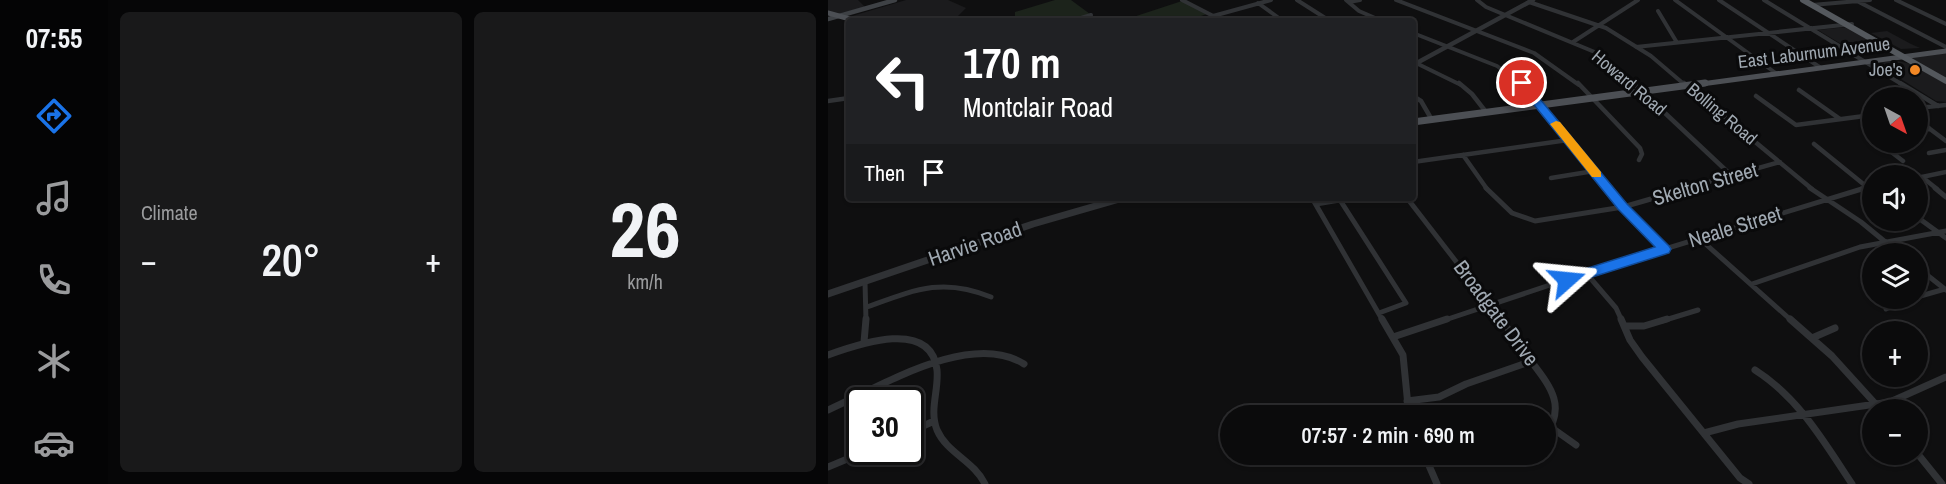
<!DOCTYPE html>
<meta charset="utf-8">
<style>
body{margin:0;font-family:"Archivo Narrow",sans-serif;background:#19191a;color:#f1f3f6;height:100vh;display:flex;flex-direction:column;font-size:22px;white-space:nowrap}
*{box-sizing:border-box;margin:0}
p{font-size:20px;color:#9a9b9d}
.icon{flex:none;width:33px;height:33px;fill:none;stroke:currentColor;stroke-width:2;stroke-linecap:round;stroke-linejoin:round}
.map{position:relative;flex:1;overflow:hidden}
.drawer{display:flex;flex-direction:column;gap:12px;padding:12px;background:#060607;width:720px}
.drawer>*{flex:none}
.hud{position:absolute;left:18px;top:18px;width:570px;height:183px;border-radius:6px;box-shadow:0 2px 4px #0004,0 0 0 2px #2b2b2d;background:#202124;color:#fff;overflow:hidden}
.needle{width:39px;rotate:140deg}
.buttons{position:absolute;left:1034px;top:87px;display:grid;gap:12px}
.buttons a{display:grid;place-items:center;width:66px;height:66px;border-radius:50%;background:#0b0b0c;box-shadow:0 2px 4px #0004,0 0 0 2px #2b2b2d;font-size:30px}
.speed{position:absolute;left:18px;top:387px;display:flex;gap:12px;font-size:30px;font-weight:700;text-align:center}
.speed>*{display:grid;place-content:center;width:78px;height:78px;border-radius:50%;background:#0b0b0c;box-shadow:0 2px 4px #0004,0 0 0 2px #2b2b2d;line-height:1}
.speed .limit{border:3px solid #111;border-radius:9px;background:#fff;color:#111}
.pin{position:absolute;display:grid;place-items:center;width:51px;height:51px;color:#fff;margin:-26px;border:3px solid #fff;border-radius:50%;box-shadow:0 2px 6px #0007}
.me{position:absolute;width:66px;margin:-33px;rotate:72deg;stroke-linejoin:round;filter:drop-shadow(0 0 4px #0008)}
.turn{display:flex;align-items:center;gap:21px;height:126px;padding:0 18px;font-size:27px}
.turn .icon{width:78px;height:78px;stroke-width:2.5}
.turn b{display:block;font-size:42px;line-height:51px}
.then{display:flex;align-items:center;height:57px;padding:0 18px;background:#0003;gap:12px;font-size:22px}
.big{font-size:45px;font-weight:600;line-height:1.1}
.drawer .card{flex:1;display:flex;flex-direction:column;justify-content:center;gap:9px;min-width:0;padding:0 21px;border-radius:9px;background:#19191a}
.drawer .dial{align-items:center;gap:0}
.dial b{font-size:78px;line-height:1}
.heat{display:flex;justify-content:space-between;align-items:center;font-size:33px;direction:ltr}
.drawer .tiles{flex:1;display:grid;gap:12px;grid-template-columns:repeat(2,1fr)}
.trip{position:absolute;left:392px;top:405px;width:336px;height:60px;border-radius:30px;background:#0b0b0c;box-shadow:0 2px 4px #0004,0 0 0 2px #2b2b2d;font-weight:600;line-height:60px;text-align:center}
main{display:flex;flex:1;min-height:0}
.menu{display:flex;flex-direction:column;width:108px;justify-content:space-around;align-items:center;background:#040405;color:#9a9b9d}
.menu .icon{width:42px;height:42px}
.menu .selected{color:#1a73e8}
.menu b{font-size:27px;color:#f1f3f6}
.map>svg:first-child{display:block}
.built{fill:#1b1b1d}
.green{fill:#1c231b}
.lines{fill:none;stroke-linecap:round;stroke-linejoin:round}
.minor-far3{stroke:#303235;stroke-width:4}
.minor-far2{stroke:#303235;stroke-width:4.5}
.minor-far1{stroke:#303235;stroke-width:5}
.minor{stroke:#303235;stroke-width:7}
.tertiary-far1{stroke:#303235;stroke-width:4.5}
.tertiary{stroke:#303235;stroke-width:7}
.secondary{stroke:#3e4145;stroke-width:4.5}
.primary-far1{stroke:#4c4f54;stroke-width:5}
.primary{stroke:#4c4f54;stroke-width:7}
.trunk{stroke:#54585d;stroke-width:6}
.route{fill:#1a73e8;stroke:#114b97;stroke-width:1.5}
.slow{fill:#f59e0b}
.poi-dot{fill:#f38825;stroke:#0a0a0b;stroke-width:2}
.labels{text-anchor:middle;stroke-width:6;stroke-linejoin:round;paint-order:stroke}
.far-street-label{font-size:18px;fill:#a0a9b2;stroke:#0a0a0b}
.far-poi-label{font-size:18px;fill:#a0a9b2;stroke:#0a0a0b;text-anchor:end}
.street-label{font-size:21px;fill:#a0a9b2;stroke:#0a0a0b}
</style>
<main>
<nav class="menu">
<b>07:55</b>
<svg class="icon selected" aria-label="directions" viewBox="0 0 24 24"><path d="M12 3l9 9-9 9-9-9zM9 14v-3h6M13 9l2 2-2 2"/></svg>
<svg class="icon" aria-label="music" viewBox="0 0 24 24"><path d="M9 18V5l10-2v13"/><circle cx="6" cy="18" r="3"/><circle cx="16" cy="16" r="3"/></svg>
<svg class="icon" aria-label="phone" viewBox="0 0 24 24"><path d="M5 4h4l2 5-3 2q2 4 5 5l2-3 5 2v4C11 20 4 13 5 4z"/></svg>
<svg class="icon" aria-label="climate" viewBox="0 0 24 24"><path d="M12 3v18M4 7l16 10M4 17L20 7"/></svg>
<svg class="icon" aria-label="car" viewBox="0 0 24 24"><path d="M5 17H2v-5l4-1 3-4h7l3 4 3 1v5h-3M9 17h6M6 11h13"/><circle cx="7" cy="17" r="2"/><circle cx="17" cy="17" r="2"/></svg>
</nav>
<section class="drawer">
<div class="tiles">
<div class="card"><p>Climate</p>
<div class="heat"><a>−</a><b class="big">20°</b><a>+</a></div>
</div>
<div class="card dial"><b>26</b><p>km/h</p></div>
</div>
</section>
<div class="map">
<svg width="1118" height="484" viewBox="0 0 1118 484">
<rect width="100%" height="100%" fill="#0f0f10"/>
<!-- built -->
<path class="built" d="M0 0H30L37 7 10 14 0 12Z
M78 0H120L138 8 126 20 128 21H38L21 17Z
M1019 27 1061 51 1033 56 990 30Z
M1059 31 1083 44 1092 48 1073 49 1043 33Z
M1118 53V79L1080 58Z
M1065 60 1083 64 1118 84V102L1108 101 1049 64Z"/>
<!-- green -->
<path class="green" d="M227 0H243L262 14 239 21H187V12Z
M354 1 379 14 358 21H293Z"/>
<g class="lines">
<!-- minor-far3 -->
<path class="minor-far3" d="M354 0 395 21
M469 0 502 21
M518 0 531 11 554 21
M568 0 706 53 751 85
M649 0 658 7 769 53 806 85
M847 0 949 74
M891 0 993 68
M936 0 1075 85
M1027 0 1118 47
M1068 0 1118 24
M521 2 532 0
M701 2 778 28 823 56 857 85
M430 3 455 21
M984 5 1042 0
M830 11 848 41
M385 16 443 0
M243 21 263 15
M585 33 669 66 695 85
M745 42 810 0
M808 47 1024 24
M588 63 633 85"/>
<!-- minor-far2 -->
<path class="minor-far2" d="M631 83 644 94 658 112
M694 83 781 189
M750 83 812 148 814 154 811 160
M805 83 904 176
M856 83 984 189
M1072 83 1110 106
M971 90 1012 119
M585 96 593 101 604 120
M928 96 968 125 1044 115
M0 101 21 98
M1089 108 1118 105
M1089 120 1101 128
M1089 130 1102 129 1118 141
M1058 142 1062 151 1075 161
M986 144 1039 187
M1101 153 1118 150
M635 155 659 189
M585 162 740 140
M1094 177 1109 189
M723 178 766 171
M1089 178 1118 172
M856 189 952 162
M1033 189 1044 186"/>
<!-- minor-far1 -->
<path class="minor-far1" d="M658 188 684 213 707 221 795 207 861 188
M780 188 836 249
M982 188 1033 222 1072 254
M1107 188 1118 197
M484 198 555 321
M579 198 674 321
M488 204 512 200 578 303 551 313
M1089 217 1118 238
M872 239 964 321
M1089 267 1118 290
M758 273 788 308 794 321
M37 282 38 321
M924 284 1032 247 1118 231
M1089 297 1117 289
M39 307C86 290 114 277 163 297
M1058 309 1085 298
M614 321 758 273 1037 188
M834 321 870 310"/>
<!-- minor -->
<path class="minor" d="M554 319 575 355 581 416
M673 319C683 333 693 347 703 361 722 386 739 406 717 436
M793 319 802 340 814 357 912 478 921 484
M962 319 1004 356 1053 410
M796 326H816L839 319
M565 337 619 319
M984 338 1007 328
M36 342 38 319
M0 355C31 344 103 318 109 370 111 390 101 410 109 430 119 453 146 461 157 484
M927 370C971 398 996 442 1024 484
M579 401 611 397 638 384 704 361
M0 410C52 387 142 330 196 364
M724 428 748 445
M82 432 106 421
M876 433 910 424 1062 402 1118 377
M1089 453 1114 484
M596 454 609 484
M0 467 36 452"/>
<!-- tertiary-far1 -->
<path class="tertiary-far1" d="M585 65 705 0"/>
<!-- tertiary -->
<path class="tertiary" d="M0 294 205 224 295 198"/>
<!-- secondary -->
<path class="secondary" d="M0 19 67 0"/>
<!-- primary-far1 -->
<path class="primary-far1" d="M0 13 29 21
M866 85 1118 51"/>
<!-- primary -->
<path class="primary" d="M585 122 877 83"/>
<!-- trunk -->
<path class="trunk" d="M975 0 1118 81"/>
</g>
<!-- route -->
<path class="route" d="M690 81H697L799 204 841 246 843 249 841 253 739 285 734 283 732 280 734 276 827 247 790 209 690 85Z"/>
<!-- slow -->
<path class="slow" d="M728 121 732 122 773 172V177H764L722 124Z"/>
<!-- markers -->
<circle class="poi-dot" cx="1087" cy="70" r="6"/>
<g class="labels">
<!-- far-street labels -->
<g class="far-street-label">
<text transform="translate(986 53) rotate(-7)" y="6">East Laburnum Avenue</text>
<text transform="translate(801 83) rotate(40)" y="6">Howard Road</text>
<text transform="translate(894 114) rotate(40)" y="6">Bolling Road</text>
</g>
<!-- far-poi labels -->
<g class="far-poi-label">
<text x="1075" y="76">Joe's</text>
</g>
<!-- street labels -->
<g class="street-label">
<text transform="translate(877 184) rotate(-16)" y="7">Skelton Street</text>
<text transform="translate(907 227) rotate(-17)" y="7">Neale Street</text>
<text transform="translate(147 244) rotate(-19)" y="7">Harvie Road</text>
<text transform="translate(668 313) rotate(53)" y="7">Broadgate Drive</text>
</g>
</g>
</svg>
<div class="buttons">
<a><svg class="needle" viewBox="-14 -14 28 28"><path d="M0-13l5 13h-10z" fill="#e53935"/><path d="M0 13l5-13h-10z" fill="#9a9b9d"/></svg></a>
<a><svg class="icon" aria-label="sound" viewBox="0 0 24 24"><path d="M4 9h4l5-4v14l-5-4H4zM17 9q2 3 0 6"/></svg></a>
<a><svg class="icon" aria-label="layers" viewBox="0 0 24 24"><path d="M12 4l9 5-9 5-9-5zM3 14l9 5 9-5"/></svg></a>
<a>+</a>
<a>−</a>
</div>
<div class="speed"><div class="limit">30</div></div>
<div class="pin" style="left:694px;top:83px;background:#d93025"><svg class="icon" aria-label="arrive" viewBox="0 0 24 24"><path d="M6 21V4h12l-3 4 3 4H6"/></svg></div>
<svg class="me" style="left:739px;top:280px" viewBox="-20 -20 40 40"><path d="M0-17L14 15 0 8-14 15z" fill="#1a73e8" stroke="#fff" stroke-width="4"/></svg>
<div class="trip">07:57 · 2 min · 690 m</div>
<div class="hud">
<div class="turn"><svg class="icon" aria-label="left" viewBox="0 0 24 24"><path d="M17 20v-9H6M10 6l-5 5 5 5"/></svg><div><b>170 m</b>Montclair Road</div></div>
<div class="then">Then<svg class="icon" aria-label="arrive" viewBox="0 0 24 24"><path d="M6 21V4h12l-3 4 3 4H6"/></svg></div>
</div>
</div>
</main>
